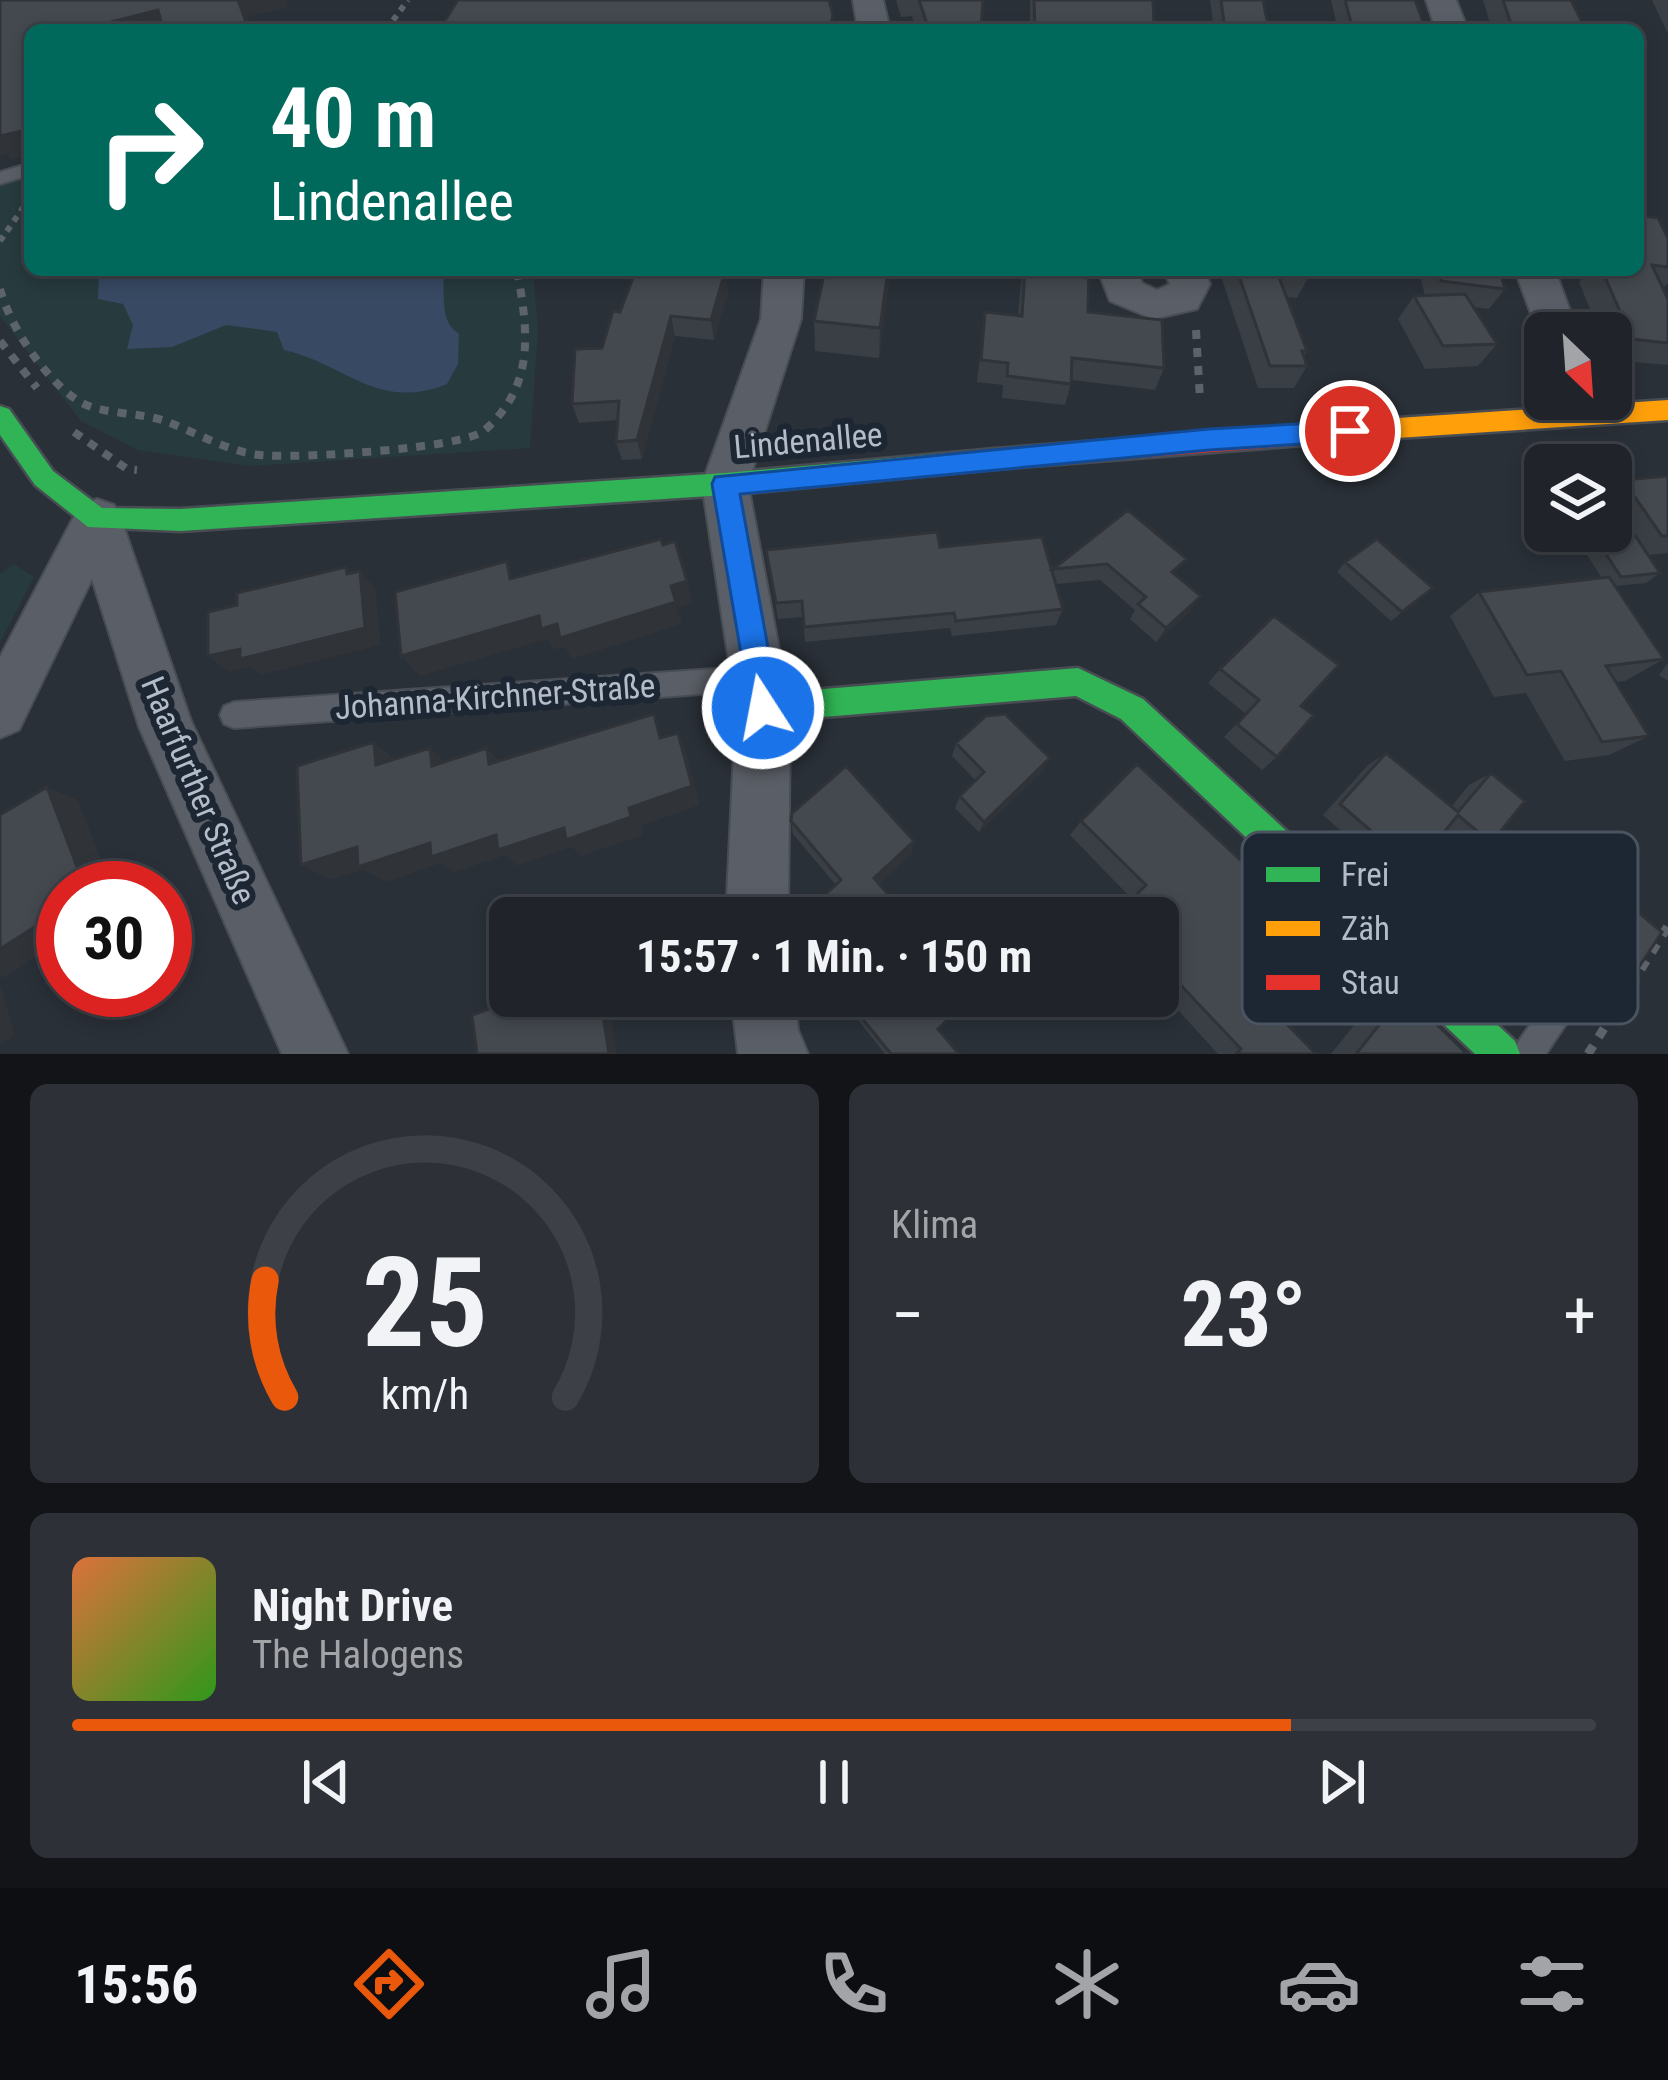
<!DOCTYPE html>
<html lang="de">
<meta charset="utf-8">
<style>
body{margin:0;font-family:"Roboto Condensed",sans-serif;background:#2d3036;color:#f1f3f6;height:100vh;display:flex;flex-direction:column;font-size:45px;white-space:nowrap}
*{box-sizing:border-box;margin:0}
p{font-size:39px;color:#a2a4a8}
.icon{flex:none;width:66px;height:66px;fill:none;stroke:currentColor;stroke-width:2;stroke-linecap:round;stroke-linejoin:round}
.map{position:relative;height:1054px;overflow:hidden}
.details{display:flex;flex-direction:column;gap:30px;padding:30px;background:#121417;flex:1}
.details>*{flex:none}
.banner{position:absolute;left:24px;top:24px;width:1620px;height:252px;border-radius:18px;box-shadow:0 6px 18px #0003,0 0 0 3px #3d4147;background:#00695c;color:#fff;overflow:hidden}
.needle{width:78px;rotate:155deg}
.tools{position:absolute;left:1524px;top:312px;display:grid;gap:24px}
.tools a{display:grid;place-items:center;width:108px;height:108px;border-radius:18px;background:#20242a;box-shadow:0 6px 18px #0003,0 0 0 3px #3d4147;font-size:60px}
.speed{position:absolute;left:36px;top:861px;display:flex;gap:24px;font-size:60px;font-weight:700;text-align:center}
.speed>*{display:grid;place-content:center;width:156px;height:156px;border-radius:50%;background:#20242a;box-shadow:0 6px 18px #0003,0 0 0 3px #3d4147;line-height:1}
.speed .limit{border:18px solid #d22;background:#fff;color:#111}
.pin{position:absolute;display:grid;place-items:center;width:102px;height:102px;color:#fff;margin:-51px;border:6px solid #fff;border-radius:50%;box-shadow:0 3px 12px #0007}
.me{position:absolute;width:132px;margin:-66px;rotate:349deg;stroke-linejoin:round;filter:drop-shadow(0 0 9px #0008)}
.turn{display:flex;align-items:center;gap:42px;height:252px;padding:0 48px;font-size:54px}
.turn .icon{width:156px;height:156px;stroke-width:2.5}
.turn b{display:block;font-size:84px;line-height:102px}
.big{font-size:90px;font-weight:700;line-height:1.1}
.details .tile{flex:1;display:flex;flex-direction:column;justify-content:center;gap:18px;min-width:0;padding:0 42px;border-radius:18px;background:#2d3036}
.details .dial{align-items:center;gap:0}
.dial svg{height:312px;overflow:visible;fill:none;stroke:#3d4147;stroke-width:7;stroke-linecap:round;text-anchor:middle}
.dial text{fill:#f1f3f6;stroke:none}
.song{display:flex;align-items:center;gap:36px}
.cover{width:144px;height:144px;border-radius:18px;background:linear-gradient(135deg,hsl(20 70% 55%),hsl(110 70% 35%))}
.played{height:12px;border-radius:6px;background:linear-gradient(90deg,#ea580c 80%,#3d4147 80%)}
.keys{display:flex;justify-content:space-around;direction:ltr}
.heat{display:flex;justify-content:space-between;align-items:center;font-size:66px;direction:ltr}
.details .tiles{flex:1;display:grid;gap:30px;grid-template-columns:1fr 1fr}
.tile:last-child{grid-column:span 2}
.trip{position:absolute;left:489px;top:897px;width:690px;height:120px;border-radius:18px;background:#20242a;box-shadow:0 6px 18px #0003,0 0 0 3px #3d4147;font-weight:700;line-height:120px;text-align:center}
.tabs{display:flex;height:192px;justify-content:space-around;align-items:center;background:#0d0e11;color:#a2a4a8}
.tabs .icon{width:84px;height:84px}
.tabs .current{color:#ea580c}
.tabs b{font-size:54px;color:#f1f3f6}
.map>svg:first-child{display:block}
.green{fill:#273a3e}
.water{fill:#384963}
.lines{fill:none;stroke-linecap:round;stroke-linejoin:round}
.lane-casing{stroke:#484c53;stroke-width:4}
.street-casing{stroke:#484c53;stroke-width:4}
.fast-casing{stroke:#484c53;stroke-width:5}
.slow-casing{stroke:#484c53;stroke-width:5}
.jam-casing{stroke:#484c53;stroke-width:5}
.path-far2{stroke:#5d636a;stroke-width:6;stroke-dasharray:6 6;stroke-linecap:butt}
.path-far1{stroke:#5d636a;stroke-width:8;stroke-dasharray:9 9;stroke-linecap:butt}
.path{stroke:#5d636a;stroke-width:9;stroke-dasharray:10 10;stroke-linecap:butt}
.lane{fill:#5a5e66;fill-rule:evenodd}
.street{fill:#5a5e66;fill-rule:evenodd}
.fast{fill:#30b455;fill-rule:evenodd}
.slow{fill:#ff9f0a;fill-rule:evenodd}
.jam{fill:#e5322d;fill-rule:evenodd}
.wall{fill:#3a3f45}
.shaded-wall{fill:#303338}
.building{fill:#444950;stroke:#303338;stroke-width:3}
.route{fill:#1a73e8;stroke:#114b97;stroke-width:3}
.labels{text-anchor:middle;stroke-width:12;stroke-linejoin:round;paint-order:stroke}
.street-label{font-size:33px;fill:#b4bcc9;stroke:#1d2633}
.key{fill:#1d2633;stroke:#4a5360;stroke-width:3}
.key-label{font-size:33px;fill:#b4bcc9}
</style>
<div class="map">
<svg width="1668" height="1054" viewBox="0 0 1668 1054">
<rect width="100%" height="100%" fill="#2a3038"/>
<!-- green -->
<path class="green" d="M30 177V270H533L538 330 530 448 250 466 138 450 81 421 0 316V185Z
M14 564 34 577 0 642V574Z"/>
<!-- water -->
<path class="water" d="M99 270H442C447 293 437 319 459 334L458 364 447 384C377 412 346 364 284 350L277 332 226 325 172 347 127 349 133 325 123 304 98 299Z"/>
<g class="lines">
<defs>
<path id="lane" d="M30 163V175L0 184V172Z
M757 666 766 669 770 678 766 687 757 690 234 728 224 724 220 715 224 706 234 702Z
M1584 957 1595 962 1600 973 1546 1054H1510L1573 962Z"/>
<path id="street" d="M853 0H883L890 30H858Z
M1426 0H1456L1468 30H1436Z
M764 270H804L801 319 748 484 790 708 788 918H726L736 708 702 484 761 319Z
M1098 270H1138L1142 283 1157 290 1170 284 1163 270H1203L1210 284 1197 309 1153 319 1110 301Z
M1515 270H1555L1578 333H1545L1542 344Z
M97 499 114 505 121 519 191 721 348 1054H282L139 727 92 579 19 730 0 738V657L80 505Z
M731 996H795L798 1030 808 1054H738Z"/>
<path id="fast" d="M0 406 9 409 53 471 102 508 181 509 725 473 995 449 1008 459 995 469 725 495 181 531 88 527 35 485 0 435Z
M1078 668 1143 699 1515 1041 1520 1054H1475L1121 719 1076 696 763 722 752 718 748 708 752 698 763 694Z"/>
<path id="slow" d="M1668 400V420L1367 440 1354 430 1367 420Z"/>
<path id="jam" d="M1367 420 1380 430 1367 440 995 469 982 459 995 449Z"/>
</defs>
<!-- lane casing -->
<use href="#lane" class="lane-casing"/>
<!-- street casing -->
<use href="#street" class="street-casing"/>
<!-- fast casing -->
<use href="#fast" class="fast-casing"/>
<!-- slow casing -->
<use href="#slow" class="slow-casing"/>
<!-- jam casing -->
<use href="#jam" class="jam-casing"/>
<!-- path-far2 -->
<path class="path-far2" d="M386 30 408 0
M0 241 30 198"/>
<!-- path-far1 -->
<path class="path-far1" d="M0 289C10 326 44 378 77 400 99 415 140 412 165 421 195 432 229 452 260 455 293 459 464 449 485 430 536 384 528 330 517 270
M1196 330 1200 399
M0 341 37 388
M74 432 127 469 137 470"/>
<!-- path -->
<path class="path" d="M1588 1054 1668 926"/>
<!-- lane -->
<use href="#lane" class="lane"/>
<!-- street -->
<use href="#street" class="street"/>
<!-- fast -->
<use href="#fast" class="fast"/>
<!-- slow -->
<use href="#slow" class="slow"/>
<!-- jam -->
<use href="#jam" class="jam"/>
</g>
<!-- wall -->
<path class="wall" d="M896 0H983L981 30H916L912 16 901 17Z
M1030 0H1153L1154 26 1177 30H1030Z
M1210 0H1263L1269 30H1214Z
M1331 0H1415L1426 30H1338Z
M1483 0H1571L1586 30H1492Z
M1652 0H1668V34Z
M1644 216 1668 238V283L1663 288 1668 299V365L1611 360V333H1600L1579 282 1589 270H1638Z
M890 270 879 358 815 351 814 321Z
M1022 270H1089L1088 312 1164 368 1155 390 1072 380 1065 405 1002 398 1003 385 977 382 985 312 1018 316Z
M1216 270H1308L1309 276 1297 298 1287 297 1307 351 1304 356 1307 366 1294 388H1258L1222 279 1217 278Z
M1419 270H1500L1505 289 1489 309 1473 307 1497 344 1478 366 1425 369 1398 319 1414 296H1425Z
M722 271 725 272 728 292 714 340 675 336 642 459 622 460 616 442 618 420 579 423 572 404 620 312Z
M1668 476V553L1648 555 1660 573 1646 583 1615 586 1664 659 1625 681 1616 682 1649 736 1609 755 1565 761 1526 693 1494 697 1450 616 1479 592 1602 578 1573 533 1611 531V490L1623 480Z
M1128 510 1176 575 1191 610 1156 642 1130 619 1135 610 1100 580 1056 584 1063 609 1056 625 952 636 950 628 805 642 803 617 778 619 766 550 940 547 1052 572Z
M1345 562 1433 588 1391 621 1337 572Z
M1668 663V681L1659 675Z
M1220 669 1301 706 1277 757 1262 770 1224 737 1246 714 1208 683Z
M956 743 1050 758 1043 771 979 832 955 808 960 796 976 781 952 756Z
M1386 753 1451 807 1469 785 1491 773V843L1468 853 1444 832 1428 852 1414 859 1409 864 1389 873 1323 815 1368 765Z
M791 821 914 841 911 854 879 884 836 885 793 834Z
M1081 821 1273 1010 1316 1054H1218L1158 988V918H1110L1130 897 1070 835Z
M1521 879 1562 913 1578 893 1604 884 1662 932 1629 982 1600 987 1604 971 1599 960 1593 958 1559 1009 1533 1013 1460 948 1466 941 1462 931 1498 887Z
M1387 976 1467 1054H1331L1355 1024 1339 1008 1358 984Z
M839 996H943L938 1029 959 1054H885Z"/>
<!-- shaded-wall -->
<path class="shaded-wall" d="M238 0H286L289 7 248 17 252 30H249Z
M158 10 170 30H96L95 26Z
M30 129V155L11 160 6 153 0 156V136Z
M888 270H890L879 358 880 328Z
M725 272 728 292 714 340 711 320Z
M671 316 675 336 642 459 637 440Z
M346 567 361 584 360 571 375 588 381 645 260 675 250 667 229 672 208 656 347 574Z
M687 581 693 603 678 608 671 586Z
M1201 596 1191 610 1156 642 1166 628Z
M676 602 682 624 572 659 565 647 554 650 547 639 420 676 401 656 539 616 557 624Z
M678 733 687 754 700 805 641 826 643 835 581 856 572 847 517 866 505 855 454 872 441 863 386 882 363 870 331 880 301 865 357 847 564 828 629 808Z
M374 742 398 763 376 765Z
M430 748 452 769 432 766Z
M487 748 506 769 489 764Z
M1050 758 1043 771 979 832 984 822Z
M47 787 78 800 112 888H85Z
M914 841 911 854 872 890 874 878Z
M63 909V939L4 977H0V949Z
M0 983 15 1035 0 1045Z
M600 996H608L617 1054H609Z"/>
<!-- building -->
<path class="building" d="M0 0H238L249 30H163L158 10 95 26 96 30H30V129L0 136Z
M458 0H829L833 16 829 29H834L439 30Z
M919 0H983L981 30H929Z
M1034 0H1153L1154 26 1175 27 1177 30H1035Z
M1221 0H1263L1269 30H1225Z
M1345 0H1415L1426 30H1353Z
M1503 0H1571L1586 30H1513Z
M1638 204 1644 216 1658 218 1668 238V267L1652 265 1668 299V343L1632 339 1602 270H1638Z
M636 270H714L725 272 711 320 671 316 637 440 616 442 619 401 572 404 575 349 602 348 613 311 620 312Z
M825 270H888L880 328 814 321Z
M1025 270H1089L1088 312 1162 320 1164 368 1072 358 1071 384 1007 376 1008 363 981 360 985 312 1022 316Z
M1237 270H1308L1309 276 1277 272 1307 351H1302L1307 366H1270Z
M1438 270H1500L1505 289 1441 281Z
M1465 294 1497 344 1443 346 1414 296Z
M1668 476V536H1662L1623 480Z
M1128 510 1187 559 1172 572 1201 596 1166 628 1138 604 1146 597 1107 564 1053 569Z
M1624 519 1660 573 1621 577 1591 531H1611V520Z
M937 532 940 547 1042 537 1063 609 956 621 954 613 804 627 802 601 776 603 766 550Z
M661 539 663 545 675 541 687 581 671 586 676 602 560 638 557 624 541 629 539 616 401 656 395 592 507 561 510 579Z
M1377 539 1433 588 1402 612 1345 562Z
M346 567 347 574 360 571 365 628 240 659V649L208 656V612L237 605V593Z
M1609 577 1664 659 1606 666 1649 736 1602 742 1561 671 1527 675 1479 592Z
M1274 616 1339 665 1301 706 1314 715 1277 757 1237 724 1259 700 1220 669Z
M654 714 660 738 678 733 692 786 629 808 631 817 566 840 564 828 498 850 496 835 431 857 430 843 358 867 357 847 301 865 297 766 374 742 376 765 430 748 432 766 487 748 489 764Z
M1005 714 1050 758 984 822 960 796 984 772 956 743 986 716Z
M1386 753 1458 812 1491 773 1525 801 1491 843 1458 815 1428 852 1423 848 1409 864 1340 804Z
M1137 764 1331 944 1273 1010 1316 1054H1236L1241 1049 1158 961V918H1117L1115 916 1146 885 1081 821Z
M846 766 914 841 874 878 908 918H800L841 880 791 821 792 813Z
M47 787 85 888H63V909L0 949V815Z
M1521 879 1575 924 1604 884 1662 932 1629 982 1632 965 1627 954 1609 947 1596 953 1559 1009 1483 942 1489 934 1484 924Z
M1387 976 1467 1054H1356L1384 1019 1367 1001Z
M525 996H600L609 1054H477L472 1015Z
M844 996H943L956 1011 938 1029 959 1054H891Z"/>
<!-- route -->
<path class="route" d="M1350 421 1363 431 1350 441 1209 450 740 494 779 708 774 718 763 723 752 718 712 484 715 477 1209 429Z"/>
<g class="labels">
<!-- street labels -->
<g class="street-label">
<text transform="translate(808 440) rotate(-5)" y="12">Lindenallee</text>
<text transform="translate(495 696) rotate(-4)" y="12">Johanna-Kirchner-Straße</text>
<text transform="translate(199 790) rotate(67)" y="12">Haarfurther Straße</text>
</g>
</g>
<!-- legend -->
<rect x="1242" y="832" width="396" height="192" rx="18" class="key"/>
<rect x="1266" y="867" width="54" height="15" fill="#30b455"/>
<rect x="1266" y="921" width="54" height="15" fill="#ff9f0a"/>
<rect x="1266" y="975" width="54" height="15" fill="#e5322d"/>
<g class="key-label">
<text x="1341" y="886">Frei</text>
<text x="1341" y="940">Zäh</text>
<text x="1341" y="994">Stau</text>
</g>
</svg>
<div class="tools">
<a><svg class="needle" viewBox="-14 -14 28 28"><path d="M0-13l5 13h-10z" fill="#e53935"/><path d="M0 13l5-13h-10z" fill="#a2a4a8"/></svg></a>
<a><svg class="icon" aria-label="layers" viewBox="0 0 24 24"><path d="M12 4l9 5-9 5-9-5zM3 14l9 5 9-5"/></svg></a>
</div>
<div class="speed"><div class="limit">30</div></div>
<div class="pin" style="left:1350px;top:431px;background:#d93025"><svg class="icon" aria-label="arrive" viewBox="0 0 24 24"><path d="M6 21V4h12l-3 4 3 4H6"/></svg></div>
<svg class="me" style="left:763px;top:708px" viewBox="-20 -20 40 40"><circle r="17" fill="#1a73e8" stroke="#fff" stroke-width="3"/><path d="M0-11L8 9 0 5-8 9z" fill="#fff"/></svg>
<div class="trip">15:57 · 1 Min. · 150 m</div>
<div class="banner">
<div class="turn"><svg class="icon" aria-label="right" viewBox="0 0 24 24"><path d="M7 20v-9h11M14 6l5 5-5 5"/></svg><div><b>40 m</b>Lindenallee</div></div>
</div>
</div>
<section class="details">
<div class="tiles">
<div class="tile dial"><svg viewBox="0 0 100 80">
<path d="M14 69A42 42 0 1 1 86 69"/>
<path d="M14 69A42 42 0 0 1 9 39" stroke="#ea580c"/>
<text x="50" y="56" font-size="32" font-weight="700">25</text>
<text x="50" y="72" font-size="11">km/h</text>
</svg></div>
<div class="tile"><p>Klima</p>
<div class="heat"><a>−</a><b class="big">23°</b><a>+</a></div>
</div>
<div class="tile">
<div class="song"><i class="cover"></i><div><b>Night Drive</b><p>The Halogens</p></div></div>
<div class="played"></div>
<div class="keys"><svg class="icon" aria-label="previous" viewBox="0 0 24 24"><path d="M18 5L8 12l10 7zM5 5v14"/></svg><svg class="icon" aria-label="pause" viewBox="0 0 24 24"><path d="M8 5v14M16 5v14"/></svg><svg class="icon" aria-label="next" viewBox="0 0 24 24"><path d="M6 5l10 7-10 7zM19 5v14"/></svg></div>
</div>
</div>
</section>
<nav class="tabs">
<b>15:56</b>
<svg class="icon current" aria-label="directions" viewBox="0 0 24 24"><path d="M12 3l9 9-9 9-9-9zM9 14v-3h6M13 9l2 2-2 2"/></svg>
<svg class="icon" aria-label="music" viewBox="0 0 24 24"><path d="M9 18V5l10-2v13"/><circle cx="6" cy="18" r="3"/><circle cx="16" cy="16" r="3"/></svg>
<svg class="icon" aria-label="phone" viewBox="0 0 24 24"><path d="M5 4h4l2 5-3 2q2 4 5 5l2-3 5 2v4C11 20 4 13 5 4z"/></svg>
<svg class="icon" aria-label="climate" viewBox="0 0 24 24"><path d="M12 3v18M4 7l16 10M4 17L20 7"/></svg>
<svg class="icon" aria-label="car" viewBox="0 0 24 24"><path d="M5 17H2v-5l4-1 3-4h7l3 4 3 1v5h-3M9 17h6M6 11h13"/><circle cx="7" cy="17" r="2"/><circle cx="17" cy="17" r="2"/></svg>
<svg class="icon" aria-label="filters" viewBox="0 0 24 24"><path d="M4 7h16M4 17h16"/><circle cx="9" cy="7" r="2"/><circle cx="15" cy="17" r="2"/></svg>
</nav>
